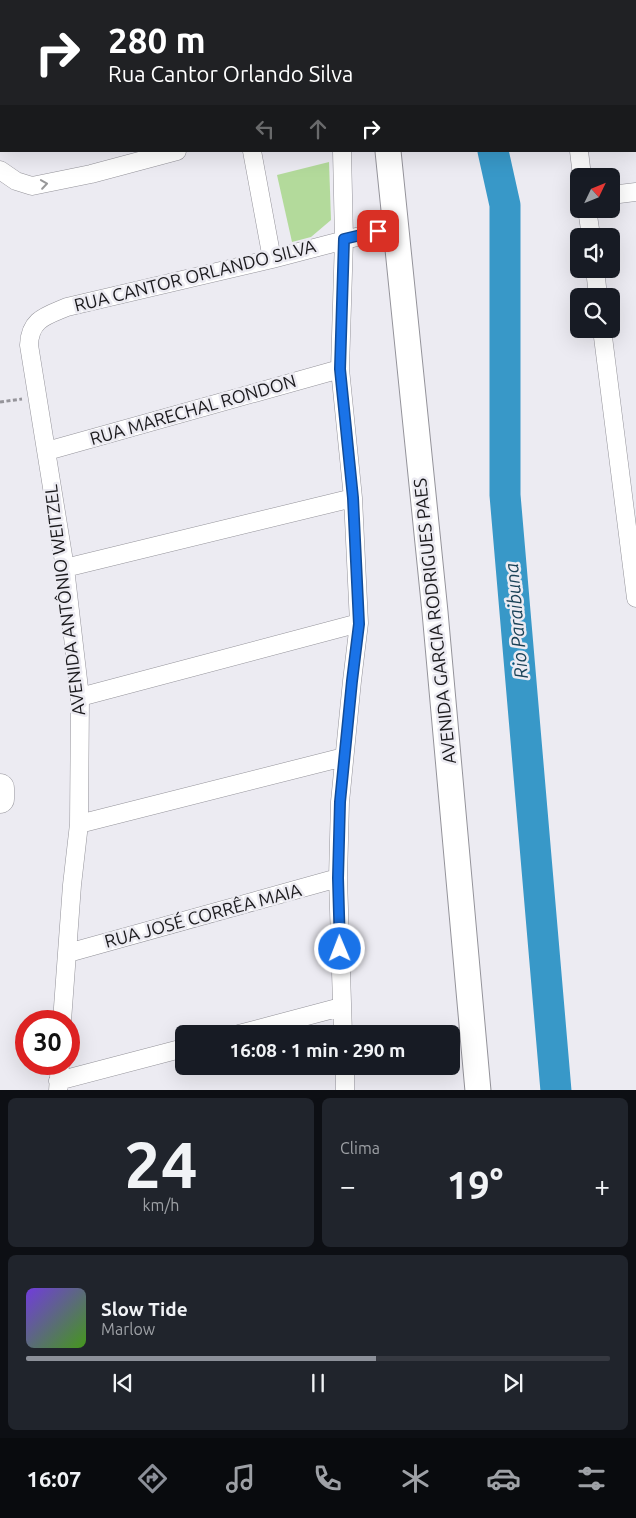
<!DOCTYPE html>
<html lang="pt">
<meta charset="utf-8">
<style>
body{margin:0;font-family:Ubuntu,sans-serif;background:#20242c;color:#f1f3f6;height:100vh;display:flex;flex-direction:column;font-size:19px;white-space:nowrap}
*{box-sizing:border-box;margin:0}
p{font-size:16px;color:#9ea1a6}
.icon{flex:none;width:28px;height:28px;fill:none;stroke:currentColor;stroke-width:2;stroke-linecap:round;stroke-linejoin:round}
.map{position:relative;height:1090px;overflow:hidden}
.sheet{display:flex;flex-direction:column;gap:8px;padding:8px;background:#0d0f14;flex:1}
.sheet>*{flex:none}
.top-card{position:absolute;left:0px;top:0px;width:636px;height:152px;box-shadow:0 5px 20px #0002;background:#202124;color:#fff;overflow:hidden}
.needle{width:32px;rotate:47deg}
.fabs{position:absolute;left:570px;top:168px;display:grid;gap:10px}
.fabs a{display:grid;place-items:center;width:50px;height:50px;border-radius:8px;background:#171b24;box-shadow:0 5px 20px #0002;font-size:25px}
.speed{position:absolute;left:15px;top:1010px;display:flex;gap:10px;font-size:25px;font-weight:700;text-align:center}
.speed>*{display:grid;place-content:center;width:65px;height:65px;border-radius:50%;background:#171b24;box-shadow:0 5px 20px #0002;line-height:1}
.speed .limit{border:8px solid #d22;background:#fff;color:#111}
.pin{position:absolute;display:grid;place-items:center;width:42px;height:42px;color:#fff;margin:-21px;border-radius:10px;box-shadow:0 2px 8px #0006}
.me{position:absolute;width:55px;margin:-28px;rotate:359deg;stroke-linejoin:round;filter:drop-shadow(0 0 4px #0008)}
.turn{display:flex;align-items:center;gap:18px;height:105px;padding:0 25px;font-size:22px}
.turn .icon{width:65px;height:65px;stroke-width:2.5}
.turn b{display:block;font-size:35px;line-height:42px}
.lanes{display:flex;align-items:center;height:48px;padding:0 25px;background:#0003;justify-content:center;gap:25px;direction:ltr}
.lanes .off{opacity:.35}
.big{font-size:38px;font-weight:700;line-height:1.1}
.sheet .widget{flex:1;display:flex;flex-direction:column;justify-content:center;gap:8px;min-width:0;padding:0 18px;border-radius:8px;background:#20242c}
.sheet .dial{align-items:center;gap:0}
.dial b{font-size:65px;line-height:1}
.song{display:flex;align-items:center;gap:15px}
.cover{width:60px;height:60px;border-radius:8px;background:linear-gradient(135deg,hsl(260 70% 55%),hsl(100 70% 35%))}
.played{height:5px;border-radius:2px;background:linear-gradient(90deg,#8c9099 60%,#363941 60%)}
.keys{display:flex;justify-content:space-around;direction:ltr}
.heat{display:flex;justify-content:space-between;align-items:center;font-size:28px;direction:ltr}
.sheet .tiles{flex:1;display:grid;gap:8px;grid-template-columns:1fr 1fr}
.widget:last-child{grid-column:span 2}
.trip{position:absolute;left:175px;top:1025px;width:285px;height:50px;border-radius:8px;background:#171b24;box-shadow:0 5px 20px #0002;font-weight:700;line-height:50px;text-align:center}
.dock{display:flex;height:80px;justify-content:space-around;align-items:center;background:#090b0e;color:#9ea1a6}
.dock .icon{width:35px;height:35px}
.dock .current{color:#8c9099}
.dock b{font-size:22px;color:#f1f3f6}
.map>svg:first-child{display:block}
.green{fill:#b3da9b}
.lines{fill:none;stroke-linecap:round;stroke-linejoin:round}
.river{stroke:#3898c8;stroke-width:31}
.street-casing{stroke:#94939a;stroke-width:19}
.secondary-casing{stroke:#94939a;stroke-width:27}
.highway-casing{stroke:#94939a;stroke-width:29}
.path{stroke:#95949a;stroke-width:3;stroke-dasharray:4 2.5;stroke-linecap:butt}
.street{stroke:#fff;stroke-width:18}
.secondary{stroke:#fff;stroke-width:25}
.highway{stroke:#fff;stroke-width:28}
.oneway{stroke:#989899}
.route-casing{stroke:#114b97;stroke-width:12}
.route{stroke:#1a73e8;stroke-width:9}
.labels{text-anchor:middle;stroke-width:5;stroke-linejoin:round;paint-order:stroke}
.street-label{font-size:18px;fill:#1b1a1d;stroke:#ecebf2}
.water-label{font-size:19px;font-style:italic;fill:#1a4257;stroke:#ecebf2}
</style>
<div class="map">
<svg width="636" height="1091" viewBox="0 0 636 1091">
<rect width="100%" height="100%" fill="#ecebf2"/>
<!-- green -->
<path class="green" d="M329 162 331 220 311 237 292 242 277 175Z"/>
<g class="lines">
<!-- river -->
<path class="river" d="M465 0V1
M493 151 505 205V495L556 1091"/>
<defs>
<path id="street" d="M335 0V1
M554 0 555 1
M635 50H636
M252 151 272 259
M342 151 344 239 340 369 353 498 359 623 352 681 340 802 338 878 343 1034
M579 151 582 176
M0 170 16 181 32 186 91 174 177 151
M611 195 636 192
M587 209 591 236
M595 269 598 296
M602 329 636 598
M47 451 340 369
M65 568 353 498
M80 697 359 623
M79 824 344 757
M68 953 338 878
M62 1021 72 885 79 824 80 697 65 568 29 345C30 319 46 316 67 307L272 259 395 227
M239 1034 341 1007
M345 1066V1091
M58 1081 184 1048
M58 1091 60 1064"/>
<path id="secondary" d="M374 0V1
M388 151 435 612 478 1091"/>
<path id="highway" d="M0 788V799"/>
</defs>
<!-- street casing -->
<use href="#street" class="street-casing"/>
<!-- secondary casing -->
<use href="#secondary" class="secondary-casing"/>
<!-- highway casing -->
<use href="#highway" class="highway-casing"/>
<!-- path -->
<path class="path" d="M0 402 22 399"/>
<!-- street -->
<use href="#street" class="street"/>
<!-- secondary -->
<use href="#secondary" class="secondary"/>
<!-- highway -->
<use href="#highway" class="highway"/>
</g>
<!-- one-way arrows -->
<defs><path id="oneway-chevron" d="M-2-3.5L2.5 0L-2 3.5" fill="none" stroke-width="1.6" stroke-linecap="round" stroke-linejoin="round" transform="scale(1.25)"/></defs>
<use class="oneway" href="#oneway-chevron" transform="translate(44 184) rotate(-8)"/>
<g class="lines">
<defs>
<path id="route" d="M340 949 338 878 340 802 352 681 359 624 353 498 340 369 344 239 378 231"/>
</defs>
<!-- route casing -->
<use href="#route" class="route-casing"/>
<!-- route -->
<use href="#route" class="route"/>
</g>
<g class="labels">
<!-- street labels -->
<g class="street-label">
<text transform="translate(195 276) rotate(-14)" y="6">RUA CANTOR ORLANDO SILVA</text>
<text transform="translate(193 410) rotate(-16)" y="6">RUA MARECHAL RONDON</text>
<text transform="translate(65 600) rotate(-97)" y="6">AVENIDA ANTÔNIO WEITZEL</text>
<text transform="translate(435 621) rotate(-96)" y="6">AVENIDA GARCIA RODRIGUES PAES</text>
<text transform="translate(203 916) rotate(-15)" y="6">RUA JOSÉ CORRÊA MAIA</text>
</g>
<!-- water labels -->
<g class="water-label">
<text transform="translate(516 621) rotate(-95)" y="7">Rio Paraibuna</text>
</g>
</g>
</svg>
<div class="fabs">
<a><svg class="needle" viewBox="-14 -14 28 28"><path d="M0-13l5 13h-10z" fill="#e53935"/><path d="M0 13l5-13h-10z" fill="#9ea1a6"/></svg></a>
<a><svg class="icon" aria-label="sound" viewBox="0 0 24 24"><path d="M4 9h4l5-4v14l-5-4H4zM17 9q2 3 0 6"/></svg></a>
<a><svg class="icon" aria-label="search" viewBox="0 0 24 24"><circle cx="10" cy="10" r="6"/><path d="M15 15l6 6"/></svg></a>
</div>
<div class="speed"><div class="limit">30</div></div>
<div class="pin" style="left:378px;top:231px;background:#d93025"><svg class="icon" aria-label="arrive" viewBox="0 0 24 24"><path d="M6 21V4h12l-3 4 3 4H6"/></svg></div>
<svg class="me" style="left:340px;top:949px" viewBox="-20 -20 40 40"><circle r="17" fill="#1a73e8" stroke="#fff" stroke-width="3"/><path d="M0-11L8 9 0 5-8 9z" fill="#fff"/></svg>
<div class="trip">16:08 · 1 min · 290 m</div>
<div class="top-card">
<div class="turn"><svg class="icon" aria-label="right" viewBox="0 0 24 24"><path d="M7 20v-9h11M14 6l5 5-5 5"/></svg><div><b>280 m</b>Rua Cantor Orlando Silva</div></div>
<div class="lanes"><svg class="icon off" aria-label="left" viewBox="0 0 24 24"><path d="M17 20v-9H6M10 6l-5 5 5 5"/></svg><svg class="icon off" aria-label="ahead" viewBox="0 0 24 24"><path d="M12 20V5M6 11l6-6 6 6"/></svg><svg class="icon" aria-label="right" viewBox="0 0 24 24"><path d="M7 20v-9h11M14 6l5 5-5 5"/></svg></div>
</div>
</div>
<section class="sheet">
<div class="tiles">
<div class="widget dial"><b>24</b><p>km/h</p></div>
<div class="widget"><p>Clima</p>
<div class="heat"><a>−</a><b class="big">19°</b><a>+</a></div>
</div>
<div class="widget">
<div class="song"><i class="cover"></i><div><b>Slow Tide</b><p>Marlow</p></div></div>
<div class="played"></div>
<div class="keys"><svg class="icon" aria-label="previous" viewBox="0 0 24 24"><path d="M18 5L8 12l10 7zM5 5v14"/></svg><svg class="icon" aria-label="pause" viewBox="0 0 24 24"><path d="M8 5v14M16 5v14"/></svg><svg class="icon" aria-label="next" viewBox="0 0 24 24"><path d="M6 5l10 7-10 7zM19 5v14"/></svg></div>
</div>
</div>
</section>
<nav class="dock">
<b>16:07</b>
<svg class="icon current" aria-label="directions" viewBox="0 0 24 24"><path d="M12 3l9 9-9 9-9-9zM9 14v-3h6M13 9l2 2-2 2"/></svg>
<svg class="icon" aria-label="music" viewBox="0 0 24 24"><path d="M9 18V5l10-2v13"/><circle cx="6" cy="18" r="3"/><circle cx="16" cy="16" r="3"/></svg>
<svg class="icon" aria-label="phone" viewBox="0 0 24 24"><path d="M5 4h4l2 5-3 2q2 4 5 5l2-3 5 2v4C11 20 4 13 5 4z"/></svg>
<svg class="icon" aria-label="climate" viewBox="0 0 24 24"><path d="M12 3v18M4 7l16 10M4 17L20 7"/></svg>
<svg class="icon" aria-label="car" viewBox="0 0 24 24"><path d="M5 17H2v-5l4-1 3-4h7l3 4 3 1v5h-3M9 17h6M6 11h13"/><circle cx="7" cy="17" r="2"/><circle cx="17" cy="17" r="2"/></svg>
<svg class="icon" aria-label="filters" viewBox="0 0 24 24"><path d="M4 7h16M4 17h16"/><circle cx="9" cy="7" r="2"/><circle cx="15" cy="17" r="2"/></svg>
</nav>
